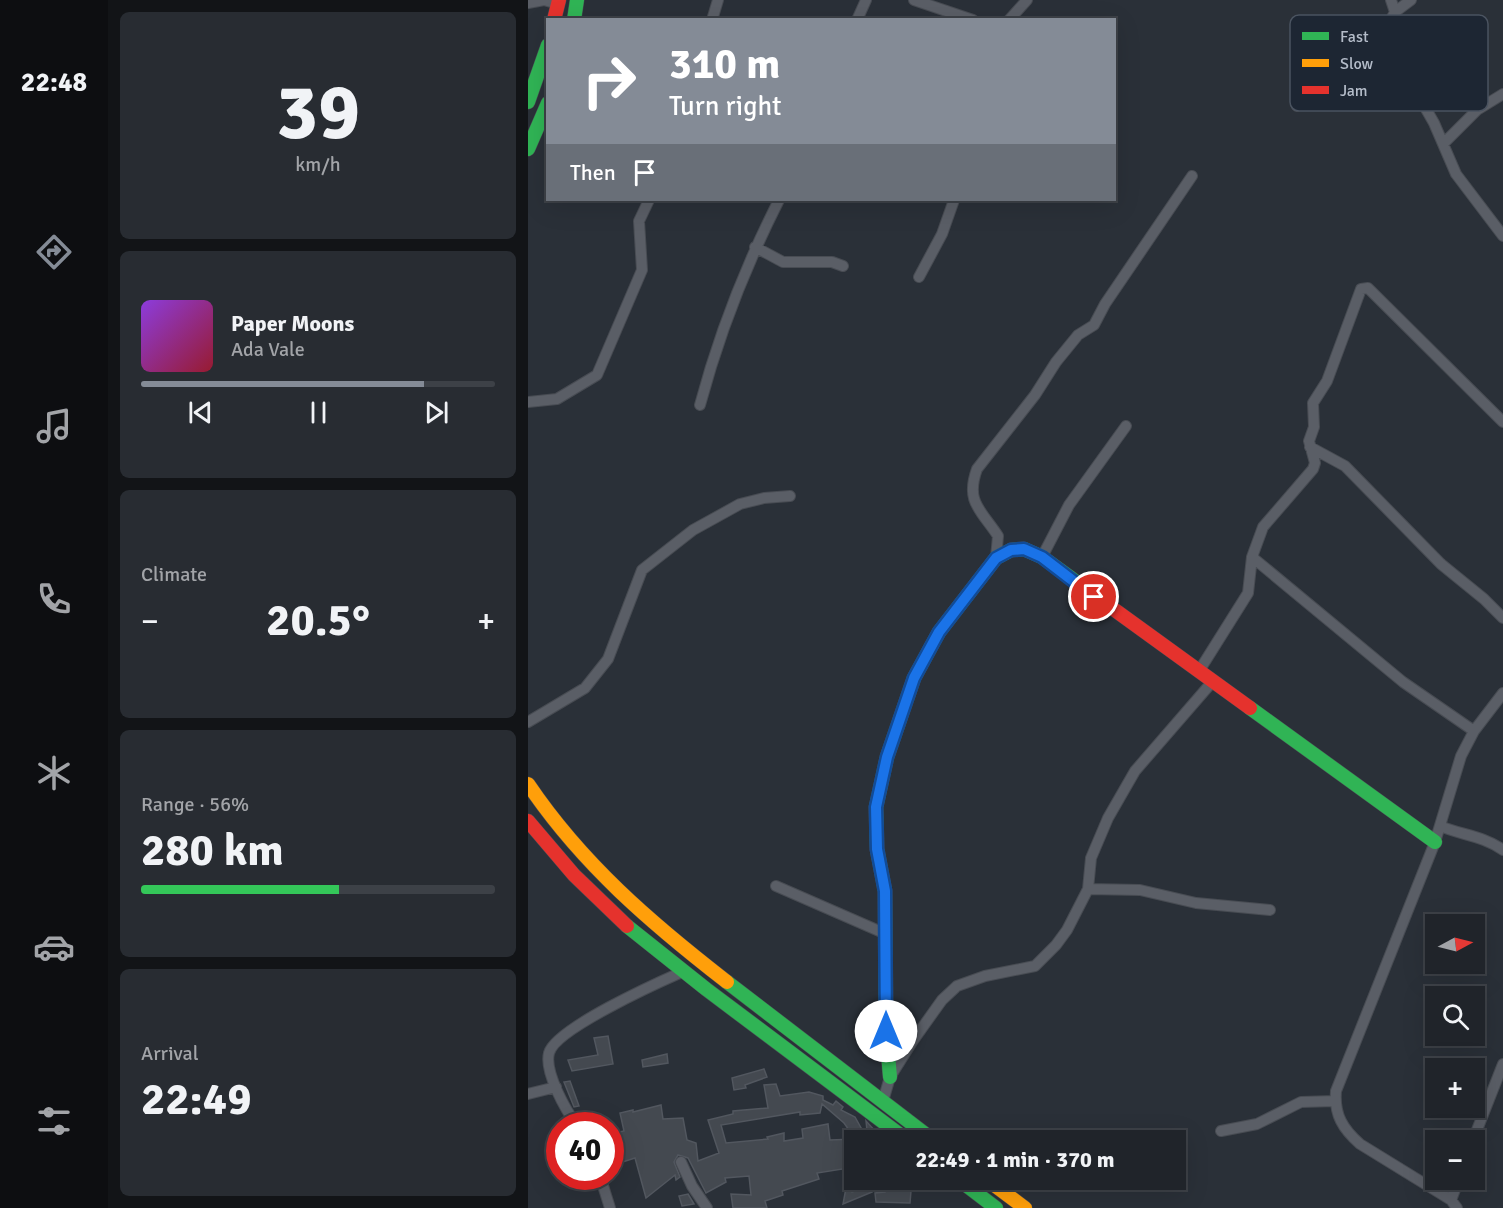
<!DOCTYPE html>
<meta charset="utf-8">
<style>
body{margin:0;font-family:Signika,sans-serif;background:#282c32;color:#f1f3f6;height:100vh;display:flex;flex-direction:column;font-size:22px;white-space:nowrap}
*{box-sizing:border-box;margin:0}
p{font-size:20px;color:#a2a4a8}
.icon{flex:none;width:33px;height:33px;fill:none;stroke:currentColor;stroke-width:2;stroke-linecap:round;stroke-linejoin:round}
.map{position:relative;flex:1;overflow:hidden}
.drawer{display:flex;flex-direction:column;gap:12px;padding:12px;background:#121417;width:420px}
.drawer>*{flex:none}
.hud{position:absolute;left:18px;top:18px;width:570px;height:183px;border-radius:0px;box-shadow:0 6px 24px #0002,0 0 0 2px #3d4147;background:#848b96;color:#fff;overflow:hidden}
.needle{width:39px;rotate:83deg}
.controls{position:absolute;left:897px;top:914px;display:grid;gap:12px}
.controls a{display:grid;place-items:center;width:60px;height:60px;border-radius:0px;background:#20242a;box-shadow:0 6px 24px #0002,0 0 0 2px #3d4147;font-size:30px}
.speed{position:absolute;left:18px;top:1112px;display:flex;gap:12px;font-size:30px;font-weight:700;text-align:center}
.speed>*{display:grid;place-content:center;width:78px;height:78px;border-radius:50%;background:#20242a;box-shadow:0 6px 24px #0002,0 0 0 2px #3d4147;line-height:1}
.speed .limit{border:9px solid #d22;background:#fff;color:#111}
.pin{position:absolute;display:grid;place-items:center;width:51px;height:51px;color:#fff;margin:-26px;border:3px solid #fff;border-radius:50%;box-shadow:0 2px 6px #0007}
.me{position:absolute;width:66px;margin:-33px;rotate:0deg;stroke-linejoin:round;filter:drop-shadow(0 0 4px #0008)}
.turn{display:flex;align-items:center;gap:21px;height:126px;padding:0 24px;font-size:27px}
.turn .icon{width:78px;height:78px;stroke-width:2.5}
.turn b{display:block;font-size:42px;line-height:51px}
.then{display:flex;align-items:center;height:57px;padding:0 24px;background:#0003;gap:12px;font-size:22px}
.big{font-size:45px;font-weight:800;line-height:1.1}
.drawer .widget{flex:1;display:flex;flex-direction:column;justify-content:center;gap:9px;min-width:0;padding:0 21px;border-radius:9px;background:#282c32}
.drawer .dial{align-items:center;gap:0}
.dial b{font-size:78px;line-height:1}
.song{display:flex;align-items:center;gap:18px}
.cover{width:72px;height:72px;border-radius:9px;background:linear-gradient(135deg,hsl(270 70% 55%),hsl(350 70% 35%))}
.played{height:6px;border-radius:3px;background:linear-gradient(90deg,#848b96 80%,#3d4147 80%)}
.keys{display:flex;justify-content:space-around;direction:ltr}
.heat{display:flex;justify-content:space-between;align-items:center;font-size:33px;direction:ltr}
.charge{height:9px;border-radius:4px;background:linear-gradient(90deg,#34c759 56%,#3d4147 0)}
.trip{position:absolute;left:316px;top:1130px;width:342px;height:60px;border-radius:0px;background:#20242a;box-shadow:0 6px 24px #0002,0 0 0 2px #3d4147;font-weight:800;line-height:60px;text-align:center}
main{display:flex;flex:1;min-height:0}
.tab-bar{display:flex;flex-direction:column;width:108px;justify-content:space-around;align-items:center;background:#0d0e11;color:#a2a4a8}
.tab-bar .icon{width:42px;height:42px}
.tab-bar .current{color:#848b96}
.tab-bar b{font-size:27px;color:#f1f3f6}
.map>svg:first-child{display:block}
.building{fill:#444950;stroke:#52575f;stroke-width:1.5}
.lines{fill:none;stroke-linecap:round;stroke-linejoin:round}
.street-casing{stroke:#484c53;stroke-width:12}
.fast-casing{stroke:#484c53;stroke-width:15}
.slow-casing{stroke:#484c53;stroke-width:15}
.jam-casing{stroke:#484c53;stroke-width:15}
.street{stroke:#5a5e66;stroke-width:10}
.fast{stroke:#30b455;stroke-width:14}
.slow{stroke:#ff9f0a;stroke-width:14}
.jam{stroke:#e5322d;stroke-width:14}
.route-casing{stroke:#114b97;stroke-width:15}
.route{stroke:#1a73e8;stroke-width:10}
.key{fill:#1d2633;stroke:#4a5360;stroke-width:1.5}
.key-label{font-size:16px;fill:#b4bcc9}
</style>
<main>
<nav class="tab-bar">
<b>22:48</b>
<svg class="icon current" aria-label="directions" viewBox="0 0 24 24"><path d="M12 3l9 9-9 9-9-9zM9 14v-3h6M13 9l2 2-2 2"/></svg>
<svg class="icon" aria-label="music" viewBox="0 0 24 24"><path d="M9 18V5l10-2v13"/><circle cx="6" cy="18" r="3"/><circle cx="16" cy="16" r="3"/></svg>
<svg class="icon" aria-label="phone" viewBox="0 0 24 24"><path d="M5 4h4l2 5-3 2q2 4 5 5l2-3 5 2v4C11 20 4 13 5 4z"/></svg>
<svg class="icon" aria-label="climate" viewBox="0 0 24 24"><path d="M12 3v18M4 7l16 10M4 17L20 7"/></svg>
<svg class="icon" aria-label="car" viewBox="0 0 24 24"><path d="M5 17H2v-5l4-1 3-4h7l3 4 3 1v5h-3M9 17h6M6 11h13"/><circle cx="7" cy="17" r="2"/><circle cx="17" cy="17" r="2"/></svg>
<svg class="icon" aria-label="filters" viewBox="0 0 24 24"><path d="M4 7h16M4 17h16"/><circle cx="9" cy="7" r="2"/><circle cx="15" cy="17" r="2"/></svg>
</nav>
<section class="drawer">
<div class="widget dial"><b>39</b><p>km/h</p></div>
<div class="widget">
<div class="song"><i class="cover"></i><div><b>Paper Moons</b><p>Ada Vale</p></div></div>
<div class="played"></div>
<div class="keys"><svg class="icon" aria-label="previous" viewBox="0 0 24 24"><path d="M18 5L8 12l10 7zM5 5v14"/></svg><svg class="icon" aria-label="pause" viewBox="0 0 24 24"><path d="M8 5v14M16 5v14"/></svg><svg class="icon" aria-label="next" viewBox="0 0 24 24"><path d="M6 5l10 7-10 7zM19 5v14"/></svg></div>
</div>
<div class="widget"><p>Climate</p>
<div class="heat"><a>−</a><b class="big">20.5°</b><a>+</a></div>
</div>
<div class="widget"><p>Range · 56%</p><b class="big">280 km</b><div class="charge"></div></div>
<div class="widget"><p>Arrival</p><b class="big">22:49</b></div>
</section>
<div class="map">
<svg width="975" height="1208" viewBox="0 0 975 1208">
<rect width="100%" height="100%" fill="#2a3038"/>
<!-- building -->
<path class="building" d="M80 1036 85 1064 44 1071 40 1060 70 1055 66 1038Z
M139 1054 140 1063 115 1067 114 1060Z
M236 1069 239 1077 217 1085 218 1088 206 1090 204 1078Z
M42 1081 51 1106 46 1107 36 1082Z
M248 1084 252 1096 281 1092 295 1096V1100L305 1105 308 1101 315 1107 313 1110 327 1117 337 1135H333V1140H328L316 1123 294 1104 292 1113 272 1115V1112L193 1125 198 1143 240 1139 239 1137 256 1133V1141L275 1138 274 1129 300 1124 302 1140 327 1139V1162L320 1166 321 1168 289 1173 291 1179 254 1191 255 1195 237 1201 239 1208H205L203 1194 223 1195 221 1176 197 1178 198 1182 178 1193 160 1158 150 1155 146 1162 152 1177 148 1180 147 1175 118 1198 107 1158 82 1166V1134L96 1131 92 1113 105 1110V1112L133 1105 135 1119 155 1118 159 1140 168 1143 170 1161 191 1153 180 1120 205 1114V1111L240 1108 236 1085Z
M338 1121 349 1133 359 1140H340Z
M372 1179H384L382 1203 348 1202 347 1193 357 1192 358 1182Z
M342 1187 344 1192 315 1204 318 1188 324 1192Z
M160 1194 166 1204 154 1206 151 1196Z"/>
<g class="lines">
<defs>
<path id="street" d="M386 0 445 20
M863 0 867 12
M883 0 867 12 855 34 906 123 928 174 975 236
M0 3 16 0 30 4
M184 20 190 0
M329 20 338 0
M481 20 499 0
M769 106 855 34
M915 144 949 110 975 94
M227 247 255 262H304L315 266
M391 277 414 234 426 200
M0 402 29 399 69 375 114 270 111 221 121 200
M172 405C191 334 218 265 251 200
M782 447 817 466 913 564 956 599 975 618
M514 557 541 505 598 426
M724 557 875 682 946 731
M468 558 470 536C453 510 437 502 449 469L507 395 528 362 550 335 566 325 577 304 664 176
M671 671 720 593 724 557 735 527 785 469 787 463 781 441 786 427 785 403 799 381 833 289 840 288 975 422
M0 722 57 688 80 659 114 570 165 530 212 504 236 498 262 496
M912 826C933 835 956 836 975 850
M248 886 358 934
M560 889 612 890 668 903 742 910
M0 1094 28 1087
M355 1101 362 1077 384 1042 414 1000 429 986 457 976 507 966 528 945 539 930 560 889 563 858 580 818 607 771 685 681
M49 1125C38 1111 16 1072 21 1053 27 1029 129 983 154 972
M693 1131 729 1124 773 1102 807 1101
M945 1140 975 1064
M153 1162 164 1186 179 1208
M72 1176 82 1208
M923 1200 931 1179
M929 1208 923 1200 832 1144C815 1129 806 1115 808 1091L907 842 933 756 946 731 975 693"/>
<path id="fast" d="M46 20 49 0
M0 102 20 45
M0 149 20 103
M722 708 907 842
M99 926 178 989 379 1140
M199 982 405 1140
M362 1077 358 1031 357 891 349 849 348 807 359 757 386 678 411 632 468 558 483 550 496 549 514 557 573 600
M430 1179 468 1208"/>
<path id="slow" d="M0 784C54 864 123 923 199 982
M458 1179 497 1208"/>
<path id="jam" d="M26 20 31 0
M573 600 722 708
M0 821 46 875 99 926"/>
</defs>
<!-- street casing -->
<use href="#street" class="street-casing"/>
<!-- fast casing -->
<use href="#fast" class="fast-casing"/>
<!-- slow casing -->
<use href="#slow" class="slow-casing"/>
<!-- jam casing -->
<use href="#jam" class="jam-casing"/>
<!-- street -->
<use href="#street" class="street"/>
<!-- fast -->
<use href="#fast" class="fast"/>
<!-- slow -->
<use href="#slow" class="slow"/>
<!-- jam -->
<use href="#jam" class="jam"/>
</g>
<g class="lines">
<defs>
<path id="route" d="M358 1031 357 891 349 849 348 807 359 757 386 678 411 632 468 558 483 550 496 549 514 557 566 597"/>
</defs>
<!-- route casing -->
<use href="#route" class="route-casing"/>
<!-- route -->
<use href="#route" class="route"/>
</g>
<!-- legend -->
<rect x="762" y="15" width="198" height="96" rx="9" class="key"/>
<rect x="774" y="32" width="27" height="8" fill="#30b455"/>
<rect x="774" y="59" width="27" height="8" fill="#ff9f0a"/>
<rect x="774" y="86" width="27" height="8" fill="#e5322d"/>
<g class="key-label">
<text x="812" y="42">Fast</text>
<text x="812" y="69">Slow</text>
<text x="812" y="96">Jam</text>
</g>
</svg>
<div class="controls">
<a><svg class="needle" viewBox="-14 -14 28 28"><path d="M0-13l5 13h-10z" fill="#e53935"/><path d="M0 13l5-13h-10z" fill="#a2a4a8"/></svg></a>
<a><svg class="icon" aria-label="search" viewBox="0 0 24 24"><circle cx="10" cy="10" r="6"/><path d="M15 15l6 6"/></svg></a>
<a>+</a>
<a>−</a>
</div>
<div class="speed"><div class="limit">40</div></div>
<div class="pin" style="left:566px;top:597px;background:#d93025"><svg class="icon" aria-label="arrive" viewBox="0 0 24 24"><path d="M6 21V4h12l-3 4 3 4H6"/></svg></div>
<svg class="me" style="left:358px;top:1031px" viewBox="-20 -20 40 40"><circle r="19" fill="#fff"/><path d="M0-13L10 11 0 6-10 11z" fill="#1a73e8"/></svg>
<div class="trip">22:49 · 1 min · 370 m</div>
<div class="hud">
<div class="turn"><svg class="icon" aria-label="right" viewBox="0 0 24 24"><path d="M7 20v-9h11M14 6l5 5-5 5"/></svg><div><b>310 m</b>Turn right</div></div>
<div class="then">Then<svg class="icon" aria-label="arrive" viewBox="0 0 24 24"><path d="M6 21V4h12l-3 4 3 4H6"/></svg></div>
</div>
</div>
</main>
